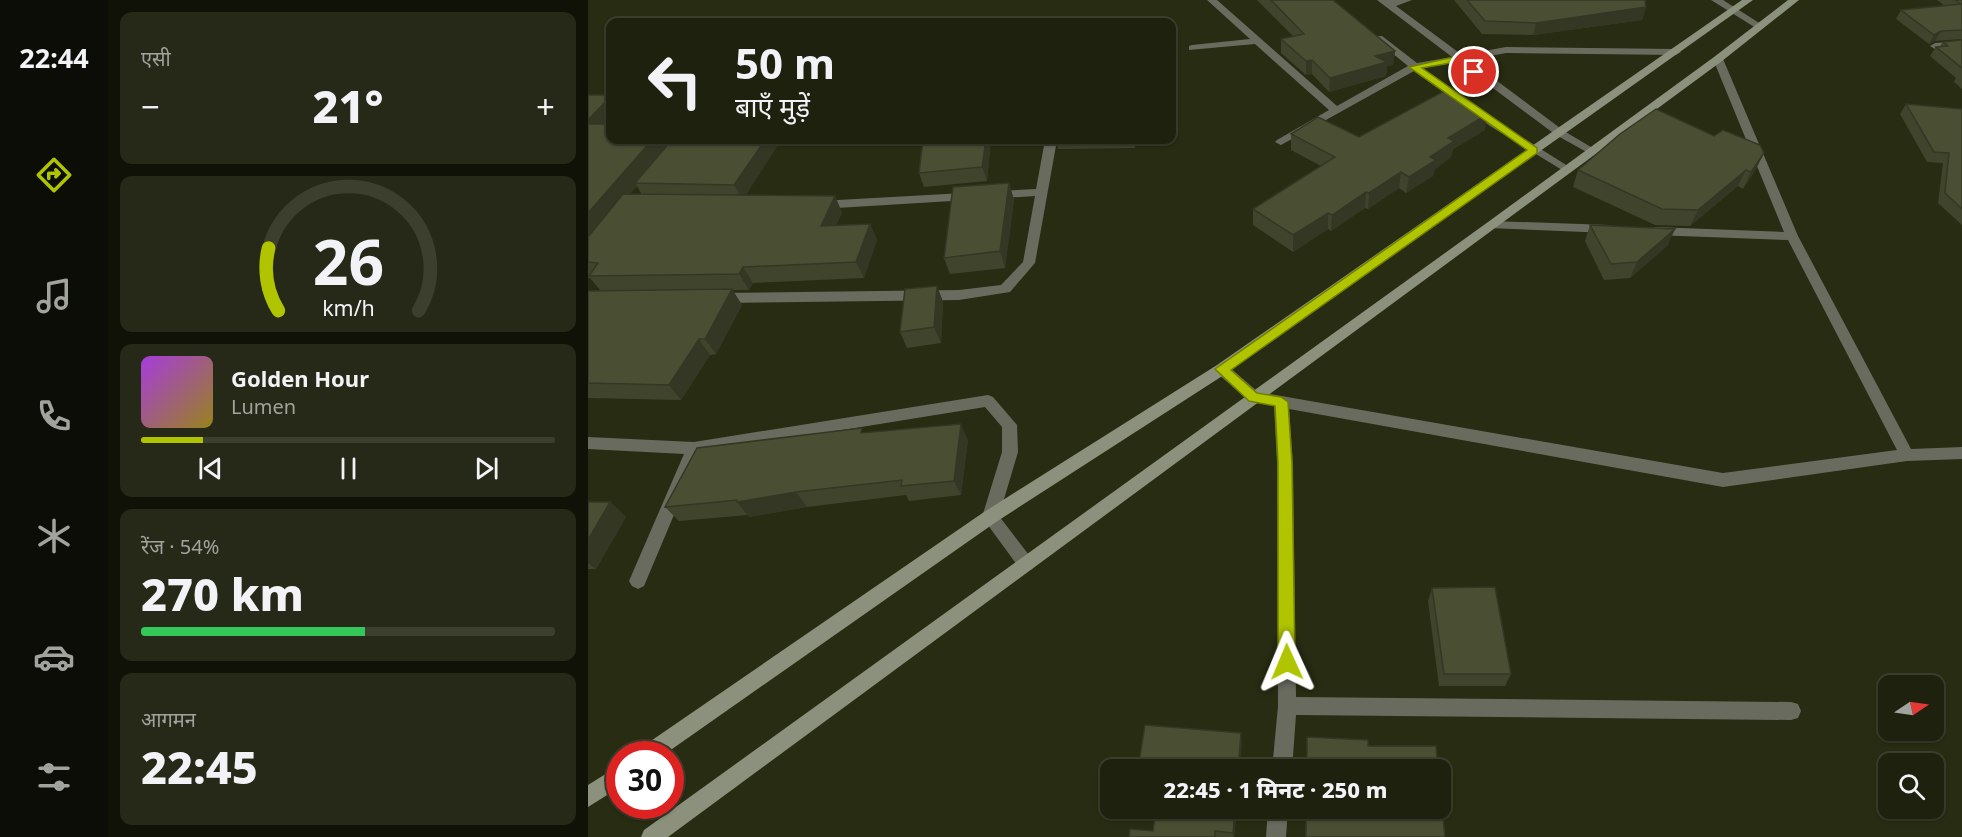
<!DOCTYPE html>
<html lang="hi">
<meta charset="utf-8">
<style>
body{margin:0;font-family:"Noto Sans","Noto Sans Devanagari",sans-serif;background:#262917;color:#f1f3f6;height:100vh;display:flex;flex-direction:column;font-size:22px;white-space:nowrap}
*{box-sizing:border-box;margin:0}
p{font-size:20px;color:#a1a39e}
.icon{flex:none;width:33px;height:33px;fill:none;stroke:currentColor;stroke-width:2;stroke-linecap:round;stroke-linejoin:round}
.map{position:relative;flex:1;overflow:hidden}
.panel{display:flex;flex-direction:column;gap:12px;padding:12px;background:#101208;width:480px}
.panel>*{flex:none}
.hud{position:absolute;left:18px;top:18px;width:570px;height:126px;border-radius:12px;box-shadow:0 2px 4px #0004,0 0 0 2px #3c3e2e;background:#1e210e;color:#f1f3f6;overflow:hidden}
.needle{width:39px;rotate:77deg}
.controls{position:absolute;left:1290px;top:675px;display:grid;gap:12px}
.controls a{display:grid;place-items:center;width:66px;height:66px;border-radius:12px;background:#1e210e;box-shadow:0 2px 4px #0004,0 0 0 2px #3c3e2e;font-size:30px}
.speed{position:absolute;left:18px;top:741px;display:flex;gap:12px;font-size:30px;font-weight:700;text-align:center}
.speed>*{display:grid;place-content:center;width:78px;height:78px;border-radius:50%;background:#1e210e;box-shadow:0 2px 4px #0004,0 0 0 2px #3c3e2e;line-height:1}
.speed .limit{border:9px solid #d22;background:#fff;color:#111}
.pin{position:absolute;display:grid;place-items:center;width:51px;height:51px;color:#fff;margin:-26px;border:3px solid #fff;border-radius:50%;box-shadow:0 2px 6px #0007}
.me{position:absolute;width:66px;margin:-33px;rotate:359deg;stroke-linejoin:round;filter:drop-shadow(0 0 4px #0008)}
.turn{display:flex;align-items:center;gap:21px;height:126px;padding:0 30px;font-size:27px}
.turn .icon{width:78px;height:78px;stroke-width:2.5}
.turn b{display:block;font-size:42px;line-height:51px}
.big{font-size:45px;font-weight:800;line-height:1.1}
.panel .widget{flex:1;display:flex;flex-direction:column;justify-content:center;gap:9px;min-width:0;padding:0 21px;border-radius:12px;background:#262917}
.panel .dial{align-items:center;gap:0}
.dial svg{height:156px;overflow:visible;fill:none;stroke:#3c3e2e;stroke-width:7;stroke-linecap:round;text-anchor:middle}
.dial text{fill:#f1f3f6;stroke:none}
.song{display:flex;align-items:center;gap:18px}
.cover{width:72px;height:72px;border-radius:9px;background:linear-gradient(135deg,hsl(280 70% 55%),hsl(50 70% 35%))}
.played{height:6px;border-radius:3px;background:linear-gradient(90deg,#b0c500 15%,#3c3e2e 15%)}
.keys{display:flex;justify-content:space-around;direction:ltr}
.heat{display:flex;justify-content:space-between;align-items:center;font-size:33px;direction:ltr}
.charge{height:9px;border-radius:4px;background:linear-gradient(90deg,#34c759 54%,#3c3e2e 0)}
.trip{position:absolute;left:512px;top:759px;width:351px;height:60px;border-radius:12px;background:#1e210e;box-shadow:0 2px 4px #0004,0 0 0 2px #3c3e2e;font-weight:800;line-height:60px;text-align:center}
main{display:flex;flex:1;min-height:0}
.tabs{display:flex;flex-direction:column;width:108px;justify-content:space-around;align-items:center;background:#0c0d06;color:#a1a39e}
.tabs .icon{width:42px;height:42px}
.tabs .current{color:#b0c500}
.tabs b{font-size:27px;color:#f1f3f6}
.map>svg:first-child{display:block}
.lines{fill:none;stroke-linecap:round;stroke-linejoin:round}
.street{fill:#696b5f;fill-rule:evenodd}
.secondary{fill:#8c917d;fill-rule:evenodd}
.wall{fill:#40442d;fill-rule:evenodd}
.shaded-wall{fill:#343724}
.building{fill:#4a4f34;stroke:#343724;stroke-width:1.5}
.route{fill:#b0c500;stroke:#728000;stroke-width:1.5}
</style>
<main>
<nav class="tabs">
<b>22:44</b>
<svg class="icon current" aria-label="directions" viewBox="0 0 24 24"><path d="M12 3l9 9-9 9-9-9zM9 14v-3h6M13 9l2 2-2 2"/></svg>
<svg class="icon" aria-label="music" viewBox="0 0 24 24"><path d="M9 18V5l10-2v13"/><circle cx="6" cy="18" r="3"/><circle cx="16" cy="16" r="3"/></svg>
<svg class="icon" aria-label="phone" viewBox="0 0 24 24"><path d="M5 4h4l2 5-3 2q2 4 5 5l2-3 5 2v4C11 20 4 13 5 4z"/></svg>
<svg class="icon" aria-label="climate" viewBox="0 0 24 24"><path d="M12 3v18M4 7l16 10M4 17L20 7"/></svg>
<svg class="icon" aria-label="car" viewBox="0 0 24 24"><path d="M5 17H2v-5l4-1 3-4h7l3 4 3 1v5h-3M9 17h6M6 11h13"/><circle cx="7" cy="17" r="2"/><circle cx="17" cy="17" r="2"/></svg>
<svg class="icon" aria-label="filters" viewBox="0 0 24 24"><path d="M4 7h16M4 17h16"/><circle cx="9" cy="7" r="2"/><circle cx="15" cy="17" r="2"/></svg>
</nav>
<section class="panel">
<div class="widget"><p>एसी</p>
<div class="heat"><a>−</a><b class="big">21°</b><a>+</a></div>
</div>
<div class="widget dial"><svg viewBox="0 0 100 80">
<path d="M14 69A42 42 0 1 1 86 69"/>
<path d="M14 69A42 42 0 0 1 9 37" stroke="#b0c500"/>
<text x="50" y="56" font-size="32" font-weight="700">26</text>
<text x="50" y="72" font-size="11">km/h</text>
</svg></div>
<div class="widget">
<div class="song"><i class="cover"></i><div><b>Golden Hour</b><p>Lumen</p></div></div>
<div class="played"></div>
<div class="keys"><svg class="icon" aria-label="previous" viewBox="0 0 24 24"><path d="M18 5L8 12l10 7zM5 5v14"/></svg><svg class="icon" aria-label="pause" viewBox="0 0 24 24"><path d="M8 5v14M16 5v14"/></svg><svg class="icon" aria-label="next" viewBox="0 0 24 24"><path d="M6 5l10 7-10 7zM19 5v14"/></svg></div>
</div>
<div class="widget"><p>रेंज · 54%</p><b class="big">270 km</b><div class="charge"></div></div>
<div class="widget"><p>आगमन</p><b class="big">22:45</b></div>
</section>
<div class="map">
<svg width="1374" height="837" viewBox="0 0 1374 837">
<rect width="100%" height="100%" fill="#282c12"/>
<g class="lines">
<!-- street -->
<path class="street" d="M619 0H629L749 106 820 66 788 40V36H794L829 63 864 57 789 0H824L808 6 874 55 918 47 1088 49 1093 52 1088 55 918 53 881 60 976 131 1008 150V154L1004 155 968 135 870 62 835 68 910 122 983 168V172L979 173 902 126 826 71 693 145 687 142 689 140 741 110 667 44 601 50V46L604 45 662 39Z
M1123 0H1135L1176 26 1168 28Z
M1374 41V47L1347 49 1342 46 1347 43Z
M1130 56 1135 59 1210 236 1323 449 1374 447V459L1319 461 1135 487 701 409 705 463 708 697 1203 702 1210 704 1213 711 1210 718 1203 720 708 715 704 770H684L690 706 689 463 686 406 661 401 629 373 627 369 629 365H639L670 392 1135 473 1309 450 1200 240 1066 235 1060 231 1066 227 1196 232 1125 59Z
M457 140H469L447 263 422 292 371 300 129 303 122 298 129 293 371 290 413 285 435 262 447 196 232 209 226 205 232 201 448 189Z
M904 221 1021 225 1027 229 1021 233 900 228 898 225Z
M400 395 405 397 429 425 430 452 411 516 444 559 447 564 444 569 438 571 432 569 394 517 414 452V427L397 407 112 453 56 586 50 589 44 586 41 581 96 454 0 449V437L106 442Z
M680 808H700L698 837H678Z"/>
<!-- secondary -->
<path class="secondary" d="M1154 0H1165L639 373 408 522 77 754H51L54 747 396 512 629 365Z
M1200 0H1211L1134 61 80 837H53L56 830 900 222 1126 57Z
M32 765V787L0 807V785Z"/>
</g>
<!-- wall -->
<path class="wall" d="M669 0H745L807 51 805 65 799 66 798 76 741 92 724 74 718 75 693 53V39L705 36Z
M866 0H1057L1058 7 1054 20 945 35 894 34Z
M1349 0H1374V39L1347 41 1341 44 1308 19 1313 10 1357 6Z
M1374 40V89L1366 82 1368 78 1342 56 1348 47 1352 46 1355 42Z
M0 95H22V140H193L157 195 254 212 248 226 282 224 289 240 276 278 165 283 161 290H144L154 305 128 354 122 355 93 400 0 398V291H13L2 278H0ZM49 186 54 195 41 194Z
M1318 104 1374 109V225L1350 203 1355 163 1339 162 1312 114Z
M897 130 865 149 863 157 847 169 845 176 818 193 811 188 780 209 777 208 743 231 740 229 705 252 665 225V209L733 166 703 150V134L771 137Z
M335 140H403L399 181 336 187 331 173Z
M468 140H547V148L470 149Z
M1168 169 1155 189 1150 186 1102 226 1067 225 985 187 990 170Z
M421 183 426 200 417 268 362 274 356 258Z
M1002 225 1080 245 1042 278 1016 280 997 241Z
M349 286 355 302 353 343 319 348 312 332Z
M276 432 380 440 373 495 321 501 318 495 219 507 161 517 160 515 91 521 77 507Z
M0 502H22L38 517 8 569H0Z
M844 588 923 674 917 686H851L840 601Z
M568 808H649L646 837H541L565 831Z"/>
<!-- shaded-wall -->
<path class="shaded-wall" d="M1058 7 1054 20 945 35 948 23Z
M1353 31 1347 41 1341 44 1346 35Z
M807 51 805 65 799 66 798 76 741 92 742 78 787 56Z
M724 60V74L718 75V61Z
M22 97V123L7 140 0 130V120Z
M900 114 897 130 865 149 863 157 847 169 845 176 818 193 821 177 842 157 860 138Z
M64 140H87L47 183 49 186 0 243V213Z
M177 140H193L155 200 146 185Z
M398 140H403L399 181 394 167Z
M1176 153 1168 169 1155 189 1163 172Z
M1158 170 1150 186 1102 226 1110 210Z
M813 172 811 188 780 209 781 193Z
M421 183 426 200 417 268 412 251Z
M778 192 777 208 743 231 744 215Z
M247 196 254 212 241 242 233 226Z
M740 213V229L705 252V235Z
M282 224 289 240 276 278 268 262Z
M1087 229 1080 245 1042 278 1049 262Z
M155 267 165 283 161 290 151 274Z
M349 286 355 302 353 343 346 327Z
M144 289 154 305 128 354 117 339Z
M111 339 122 355 93 400 81 385Z
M373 424 380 440 373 495 366 481Z
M208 492 219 507 161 517 149 502Z
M22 502 38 517 8 569 0 563V540Z
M653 733 654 744 652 770H650Z
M647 808H649L646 837H645V833Z"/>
<!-- building -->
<path class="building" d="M683 0H745L807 51 787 56 799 62 742 78 724 60 718 61 693 39 716 34Z
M879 0H1057L1058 7 948 23 897 21Z
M1367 0H1374V30L1353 31 1346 35 1313 10 1373 4Z
M1374 40V68L1348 47 1360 46 1355 42Z
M856 91 900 114 860 138 866 141 842 157 848 160 821 177 813 172 781 193 778 192 744 215 740 213 705 235 665 209 747 157 703 134 730 117 771 137Z
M0 95H22V97L0 120Z
M1318 104 1374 109V209L1357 193 1361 153 1346 152Z
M1068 109 1126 136 1135 130 1172 145 1176 153 1163 172 1158 170 1110 210 1074 209 990 170 1032 134Z
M0 124H22V140H64L0 213Z
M84 140H177L146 185 47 183Z
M335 140H398L394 167 331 173Z
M421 183 412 251 356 258 365 187Z
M35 194 247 196 233 226 282 224 268 262 155 267 151 274 1 276 10 263 0 262V237Z
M1002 225 1087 229 1049 262 1023 264Z
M349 286 346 327 312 332 317 289Z
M144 289 117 339H111L81 385 0 383V291Z
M373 424 366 481 313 486 314 480 208 492 149 502V500L77 507 109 448 274 428 273 433Z
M0 502H22L0 540Z
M907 587 923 674H856L844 588Z
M557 725 653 733 650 770 550 769Z
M719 737 780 740V746H848L850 770H719Z
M852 789 857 837H718V808H852Z
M568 808H647L645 833 627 831V837H541L542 829 565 831Z"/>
<!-- route -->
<path class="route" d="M870 56 890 70V74H883L868 62 834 68 949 148V153L643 370 669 393 693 397 700 402 704 463 707 662 704 668 699 670 693 668 690 662V463L687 406 661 401 627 369 939 150 821 67Z"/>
</svg>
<div class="controls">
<a><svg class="needle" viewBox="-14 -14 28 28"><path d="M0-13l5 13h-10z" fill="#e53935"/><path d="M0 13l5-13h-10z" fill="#a1a39e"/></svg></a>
<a><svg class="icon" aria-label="search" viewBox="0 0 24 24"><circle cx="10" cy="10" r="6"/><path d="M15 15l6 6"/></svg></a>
</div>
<div class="speed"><div class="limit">30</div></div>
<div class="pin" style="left:886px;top:72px;background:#d93025"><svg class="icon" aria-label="arrive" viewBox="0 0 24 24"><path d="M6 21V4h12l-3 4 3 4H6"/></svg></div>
<svg class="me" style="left:699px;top:662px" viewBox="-20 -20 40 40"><path d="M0-17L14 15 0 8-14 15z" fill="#b0c500" stroke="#fff" stroke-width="4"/></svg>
<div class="trip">22:45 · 1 मिनट · 250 m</div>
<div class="hud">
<div class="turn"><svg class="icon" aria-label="left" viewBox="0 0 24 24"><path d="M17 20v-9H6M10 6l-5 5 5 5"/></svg><div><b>50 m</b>बाएँ मुड़ें</div></div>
</div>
</div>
</main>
